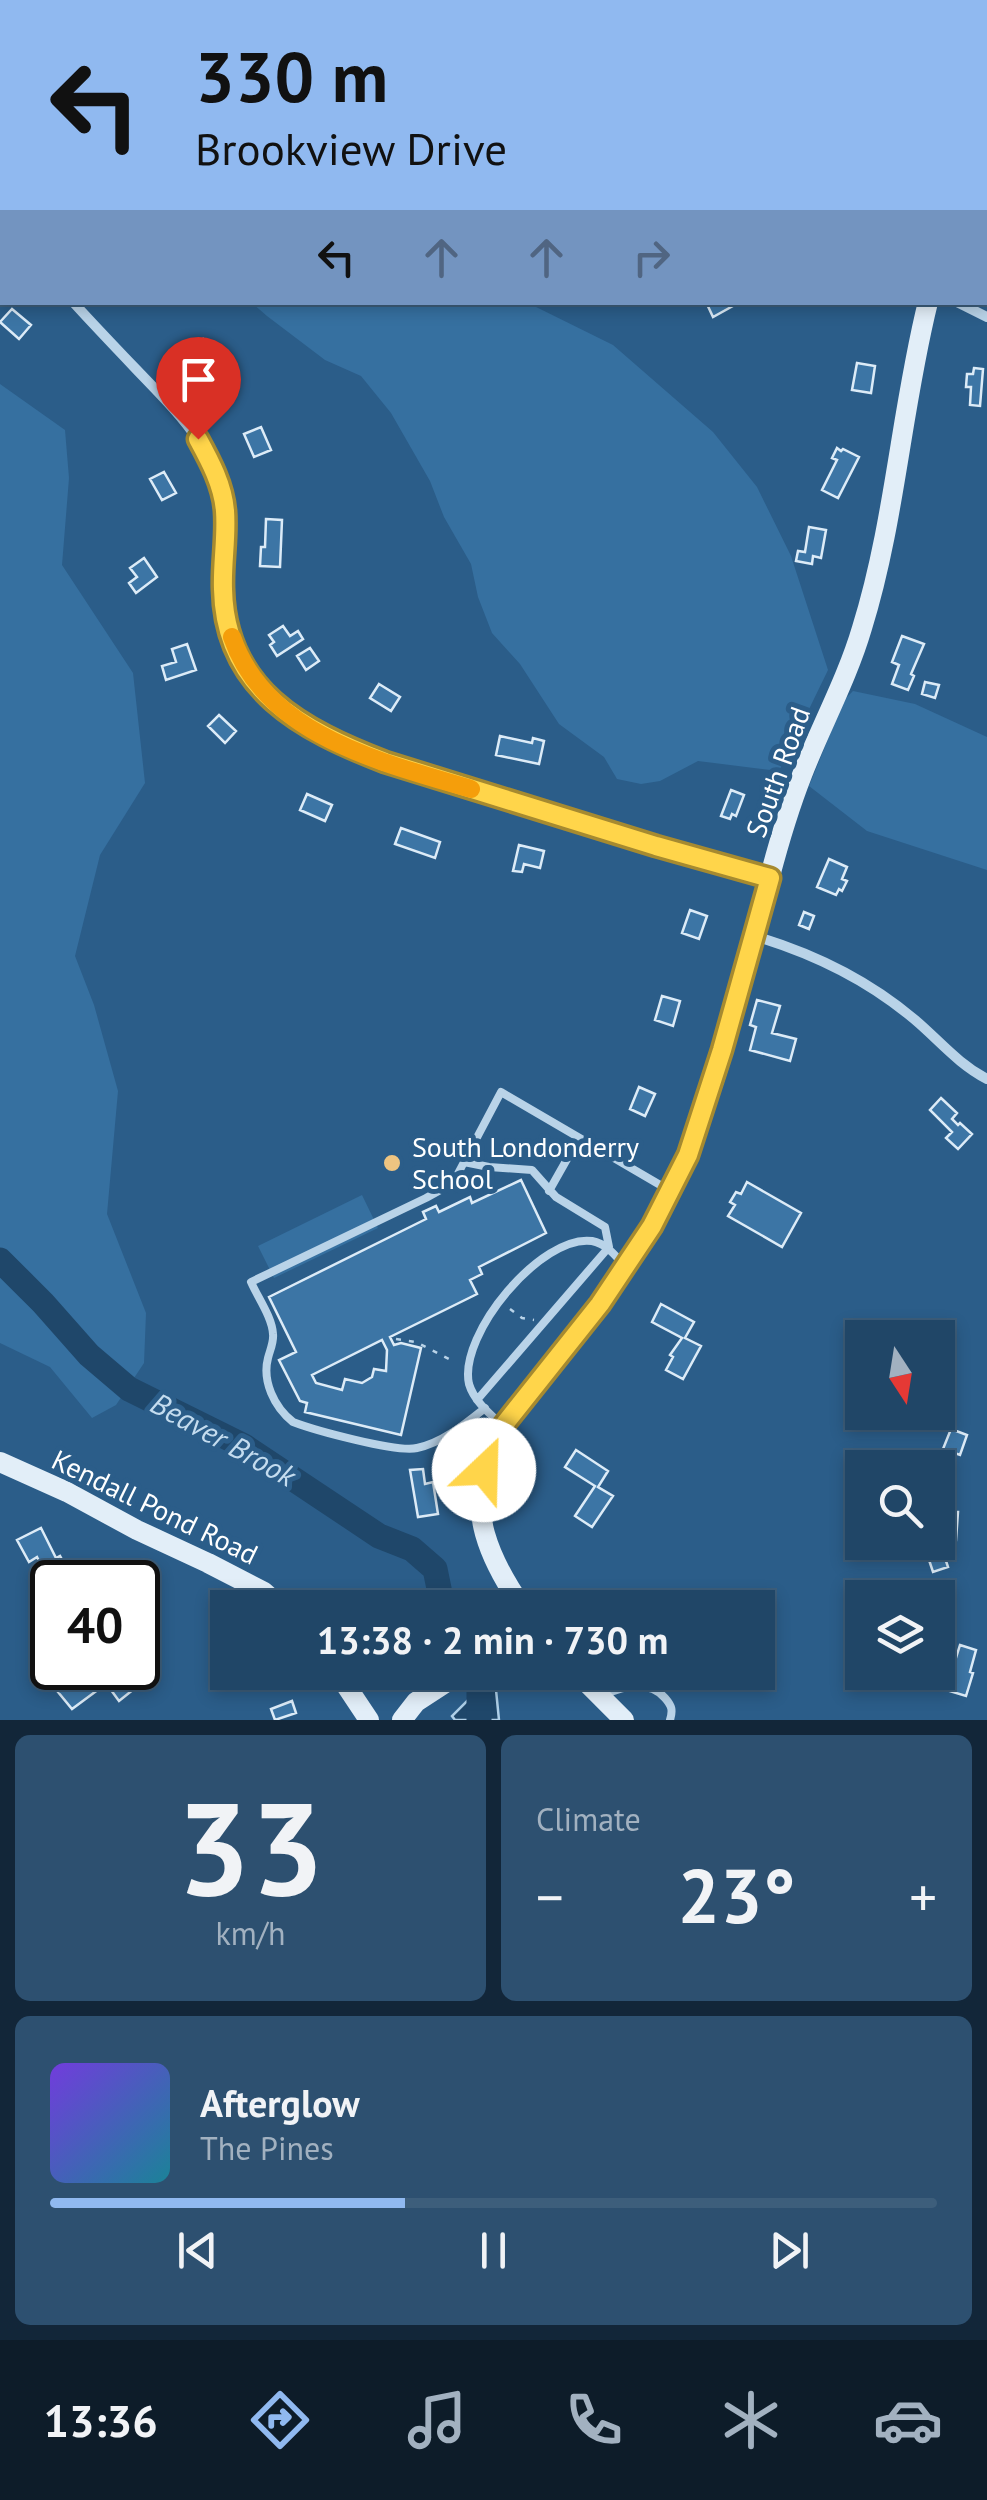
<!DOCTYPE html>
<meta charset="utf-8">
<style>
body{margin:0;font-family:"PT Sans",sans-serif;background:#2d5070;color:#f1f3f6;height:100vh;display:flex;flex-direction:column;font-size:38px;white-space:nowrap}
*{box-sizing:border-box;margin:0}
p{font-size:32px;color:#a2b1c0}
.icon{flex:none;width:55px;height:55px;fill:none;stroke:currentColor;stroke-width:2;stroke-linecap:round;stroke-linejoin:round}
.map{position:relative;height:1720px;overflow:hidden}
.drawer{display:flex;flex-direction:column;gap:15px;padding:15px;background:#122639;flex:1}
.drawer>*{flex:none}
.top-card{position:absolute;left:0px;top:0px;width:988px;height:305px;box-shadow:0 5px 15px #0003,0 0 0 2px #3d5e7b;background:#90b9f0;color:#111;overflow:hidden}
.needle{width:65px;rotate:168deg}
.buttons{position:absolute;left:845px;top:1320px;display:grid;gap:20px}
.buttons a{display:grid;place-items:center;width:110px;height:110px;border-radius:0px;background:#204667;box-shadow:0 5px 15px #0003,0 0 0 2px #3d5e7b;font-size:50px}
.speed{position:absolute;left:30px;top:1560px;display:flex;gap:20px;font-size:50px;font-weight:700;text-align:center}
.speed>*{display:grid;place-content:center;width:130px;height:130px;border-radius:50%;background:#204667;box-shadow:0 5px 15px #0003,0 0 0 2px #3d5e7b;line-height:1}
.speed .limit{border:5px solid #111;border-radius:15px;background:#fff;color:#111}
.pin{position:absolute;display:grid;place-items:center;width:85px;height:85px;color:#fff;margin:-102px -42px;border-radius:50% 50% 50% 0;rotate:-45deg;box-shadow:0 0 10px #0007}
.pin .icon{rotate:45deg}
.me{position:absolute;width:110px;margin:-55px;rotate:24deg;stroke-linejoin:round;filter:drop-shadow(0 0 8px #0008)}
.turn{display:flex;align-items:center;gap:35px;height:210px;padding:0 30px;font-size:45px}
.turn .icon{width:130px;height:130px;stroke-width:2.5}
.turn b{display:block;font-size:70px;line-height:85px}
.lanes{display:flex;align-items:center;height:95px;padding:0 30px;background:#0003;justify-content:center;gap:50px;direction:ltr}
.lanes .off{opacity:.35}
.big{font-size:75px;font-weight:800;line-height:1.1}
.drawer .card{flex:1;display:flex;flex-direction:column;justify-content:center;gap:15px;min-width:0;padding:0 35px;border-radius:15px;background:#2d5070}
.drawer .dial{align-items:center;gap:0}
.dial b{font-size:130px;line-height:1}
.song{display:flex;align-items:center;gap:30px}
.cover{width:120px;height:120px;border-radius:15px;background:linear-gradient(135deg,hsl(260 70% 55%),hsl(190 70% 35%))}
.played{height:10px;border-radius:5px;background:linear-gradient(90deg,#90b9f0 40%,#3d5e7b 40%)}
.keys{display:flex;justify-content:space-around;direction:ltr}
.heat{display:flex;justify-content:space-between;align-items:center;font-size:55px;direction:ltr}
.drawer .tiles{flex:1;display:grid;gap:15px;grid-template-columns:1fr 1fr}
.card:last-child{grid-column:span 2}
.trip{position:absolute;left:210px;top:1590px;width:565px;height:100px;border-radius:0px;background:#204667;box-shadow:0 5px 15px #0003,0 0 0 2px #3d5e7b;font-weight:800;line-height:100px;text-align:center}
.tab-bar{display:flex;height:160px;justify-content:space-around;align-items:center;background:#0d1c29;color:#a2b1c0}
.tab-bar .icon{width:70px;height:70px}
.tab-bar .current{color:#90b9f0}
.tab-bar b{font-size:45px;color:#f1f3f6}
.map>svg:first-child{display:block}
.green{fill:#3670a0}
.water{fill:#1f476a;stroke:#aecfe8;stroke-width:2.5}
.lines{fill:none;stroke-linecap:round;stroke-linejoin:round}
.river{stroke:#1f476a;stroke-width:25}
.building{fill:#3c75a5;stroke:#dcebf7;stroke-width:2.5;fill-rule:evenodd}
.path{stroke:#b9d3e8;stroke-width:2.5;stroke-dasharray:5 8;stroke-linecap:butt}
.lane{stroke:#b9d3e8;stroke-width:8}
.street{stroke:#b9d3e8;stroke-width:10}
.secondary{stroke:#e2eef8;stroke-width:20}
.route-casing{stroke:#a68a30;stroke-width:25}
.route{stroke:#ffd54a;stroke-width:18}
.slow{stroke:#f59e0b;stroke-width:18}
.poi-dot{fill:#eec481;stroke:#2b5d89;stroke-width:4}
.labels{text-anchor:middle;stroke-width:10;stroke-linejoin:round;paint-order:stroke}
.street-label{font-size:28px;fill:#fff;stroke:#2b5d89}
.poi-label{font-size:28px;fill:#fff;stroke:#2b5d89;text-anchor:start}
.water-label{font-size:30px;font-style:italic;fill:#c4dcef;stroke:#2b5d89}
</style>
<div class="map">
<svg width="987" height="1720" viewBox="0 0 987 1720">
<rect width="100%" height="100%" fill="#2b5d89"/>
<!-- green -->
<path class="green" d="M252 303H528L613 345 713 432 757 487 791 556 828 670 779 771 698 761 660 781 641 784 617 779 604 757 559 724 520 664 492 633 478 597 471 564 444 517 430 481 391 413 361 376 325 360 267 316Z
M0 384 65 430 69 478 62 565 133 673 145 783 100 855 75 956 94 1005 118 1091 107 1214 146 1313 144 1363 116 1405 92 1418 50 1367 0 1343Z
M853 691 915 704 987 737V870L867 831 809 786 844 700Z
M362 1195 378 1228 274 1278 258 1246Z"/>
<!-- water -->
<path class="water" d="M479 1689 496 1690 499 1720H455L452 1716Z"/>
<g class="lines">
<!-- river -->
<path class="river" d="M0 1260 43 1303 89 1355 129 1389 244 1446 379 1536 412 1549 435 1569 443 1608
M474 1680 479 1689V1720"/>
</g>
<!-- building -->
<path class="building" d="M706 302H740L713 317Z
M12 309 31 325 19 339 0 322Z
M203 339 212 351 218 347 224 355 204 371 188 350Z
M857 363 875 366 871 393 852 390Z
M974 368 983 369 980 406 970 405 971 387H966L967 374H973Z
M261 427 271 450 254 457 244 434Z
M837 448 841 451 843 449 859 457 838 498 822 490 837 460 832 458Z
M164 472 176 493 162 500 150 479Z
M266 519 282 520 280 567 260 566 261 547H265Z
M809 527 826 530 821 558 813 556 812 564 796 561 798 551 805 552Z
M144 558 157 577 136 593 129 583 137 577 130 568Z
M283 626 290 636 298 631 303 639 277 656 270 645 274 642 269 635Z
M902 636 924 644 911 674 914 676 908 690 892 684 899 665 892 662Z
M187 644 196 670 166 680 162 666 176 662 172 649Z
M310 648 319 661 306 670 297 656Z
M925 682 939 685 935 698 922 694Z
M379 684 400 697 391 711 370 698Z
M219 715 236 731 225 743 208 726Z
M500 736 532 743 533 738 544 741 539 764 496 755Z
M731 790 744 795 736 816 732 814 730 819 721 816Z
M307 794 332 805 325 821 300 810Z
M401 828 440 842 435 858 395 844Z
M519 845 544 851 540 868 524 864 522 872 513 871Z
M829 859 847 867 842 879 847 881 842 891 839 889 836 895 817 887Z
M690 910 707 916 699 939 682 933Z
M804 912 814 916 809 929 799 925Z
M662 996 680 1001 673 1026 655 1020Z
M757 1000 780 1006 772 1033 796 1039 790 1061 750 1050 756 1027 750 1025Z
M639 1087 655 1094 645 1116 630 1109Z
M941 1098 957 1113 952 1119 958 1125 960 1123 972 1134 958 1149 946 1138 952 1132 930 1110Z
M521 1180 546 1233 479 1267 482 1274 470 1280 477 1294 390 1337 394 1345 401 1343 421 1348 401 1435 305 1412 307 1403 300 1401 279 1360 296 1352 269 1297 426 1219 423 1212 436 1206 439 1212 470 1197 472 1203ZM382 1340 387 1350 386 1371 374 1369 372 1377 362 1383 345 1379 342 1390 316 1383 312 1375Z
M747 1182 801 1213 782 1247 728 1216 735 1205 730 1202 736 1192 741 1194Z
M661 1304 694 1322 685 1338 701 1346 683 1379 666 1370 673 1357 670 1355 682 1338 652 1322Z
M951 1429 967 1435 960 1455 943 1449Z
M576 1450 608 1471 598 1487 613 1496 592 1527 575 1516 595 1486 565 1467Z
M423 1469 425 1484 433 1482 438 1514 418 1517 410 1470Z
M940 1512H958L956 1540 938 1539Z
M41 1528 56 1558 60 1556 67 1569 52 1577 45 1565 42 1567 37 1557 29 1562 17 1540Z
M944 1555 948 1567 933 1572 929 1560Z
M960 1645 976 1650 970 1672 973 1673 966 1696 946 1690Z
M102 1668H126L139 1685 119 1701 111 1690 115 1687 109 1680 106 1683 100 1676 105 1672Z
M85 1672 99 1689 72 1709 58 1692Z
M292 1701 296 1713 275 1720 271 1709Z"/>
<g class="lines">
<!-- path -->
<path class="path" d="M510 1309 522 1318 534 1320
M396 1339 416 1342 453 1361"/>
<!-- lane -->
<path class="lane" d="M464 1162 489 1167 532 1170 556 1197 605 1227 609 1247 477 1400
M549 1191 579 1138
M485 1408C465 1424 442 1443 417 1448 397 1453 314 1430 293 1422 274 1407 262 1381 268 1358 270 1350 274 1342 273 1334 272 1317 258 1298 251 1282L426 1198 453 1183 501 1092 667 1189
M503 1426C490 1414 474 1401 469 1384 458 1334 542 1234 592 1241 606 1244 613 1253 622 1263
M604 1695C624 1686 649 1680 665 1698 672 1706 673 1710 670 1720"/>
<!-- street -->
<path class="street" d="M253 0 257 2
M559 0 561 2
M469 2 474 0
M0 182 2 184
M0 233 2 231
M73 302C93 324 114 346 135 368 173 408 222 453 225 513 228 561 216 608 238 654 251 681 272 705 297 721 351 757 418 773 480 792 576 821 673 848 769 878
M957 302 987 317
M755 936C812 953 868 980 914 1019 939 1040 958 1064 987 1079"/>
<!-- secondary -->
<path class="secondary" d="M967 2 968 0
M0 1462 67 1492 137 1530 208 1563 264 1592 282 1608
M523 1608C436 1484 496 1435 574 1337 610 1292 644 1244 669 1192 718 1095 742 981 770 876 779 842 789 808 802 775 821 726 847 679 862 628 895 522 901 410 928 302
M337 1672 369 1720
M576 1672 624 1720
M402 1720 416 1702 462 1672"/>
</g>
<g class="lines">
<defs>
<path id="route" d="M198 439C210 461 223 485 225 511 227 537 222 563 223 589 225 690 302 730 385 762L656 846 770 878 722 1050 688 1155 652 1226 600 1304 503 1426 490 1451 484 1470"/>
</defs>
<!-- route casing -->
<use href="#route" class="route-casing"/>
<!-- route -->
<use href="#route" class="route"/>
<!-- slow -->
<path class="slow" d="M232 637C266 736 382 762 471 789"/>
</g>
<!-- markers -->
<circle class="poi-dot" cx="392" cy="1163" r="10"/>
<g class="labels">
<!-- street labels -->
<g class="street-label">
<text transform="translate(778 772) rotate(-70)" y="10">South Road</text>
<text transform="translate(155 1507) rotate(26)" y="10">Kendall Pond Road</text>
</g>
<!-- poi labels -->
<g class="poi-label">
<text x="412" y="1157">South Londonderry<tspan x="412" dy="32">School</tspan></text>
</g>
<!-- water labels -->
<g class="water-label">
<text transform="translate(223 1440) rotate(29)" y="10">Beaver Brook</text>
</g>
</g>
</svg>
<div class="buttons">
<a><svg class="needle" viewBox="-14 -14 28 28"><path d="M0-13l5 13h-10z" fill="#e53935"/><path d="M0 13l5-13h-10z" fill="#a2b1c0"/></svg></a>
<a><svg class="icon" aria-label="search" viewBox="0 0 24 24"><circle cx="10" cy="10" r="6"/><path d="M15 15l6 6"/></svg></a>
<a><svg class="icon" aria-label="layers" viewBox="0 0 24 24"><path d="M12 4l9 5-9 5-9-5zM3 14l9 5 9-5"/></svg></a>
</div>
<div class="speed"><div class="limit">40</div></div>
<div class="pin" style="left:198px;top:439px;background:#d93025"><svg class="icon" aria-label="arrive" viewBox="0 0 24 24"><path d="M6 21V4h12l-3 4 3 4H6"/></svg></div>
<svg class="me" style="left:484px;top:1470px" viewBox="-20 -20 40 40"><circle r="19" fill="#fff"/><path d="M0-13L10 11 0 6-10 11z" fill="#ffd54a"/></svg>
<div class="trip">13:38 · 2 min · 730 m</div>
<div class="top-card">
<div class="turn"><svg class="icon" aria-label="left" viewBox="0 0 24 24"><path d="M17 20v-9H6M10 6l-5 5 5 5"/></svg><div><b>330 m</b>Brookview Drive</div></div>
<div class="lanes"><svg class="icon" aria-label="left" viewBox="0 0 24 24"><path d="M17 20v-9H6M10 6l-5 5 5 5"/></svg><svg class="icon off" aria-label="ahead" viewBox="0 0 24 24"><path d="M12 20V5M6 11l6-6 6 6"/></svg><svg class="icon off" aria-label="ahead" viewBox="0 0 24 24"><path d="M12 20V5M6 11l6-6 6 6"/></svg><svg class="icon off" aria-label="right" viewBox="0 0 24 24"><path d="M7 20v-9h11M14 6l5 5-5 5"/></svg></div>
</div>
</div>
<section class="drawer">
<div class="tiles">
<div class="card dial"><b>33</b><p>km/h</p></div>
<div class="card"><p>Climate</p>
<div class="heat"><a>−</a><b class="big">23°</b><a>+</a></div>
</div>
<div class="card">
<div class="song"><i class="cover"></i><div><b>Afterglow</b><p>The Pines</p></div></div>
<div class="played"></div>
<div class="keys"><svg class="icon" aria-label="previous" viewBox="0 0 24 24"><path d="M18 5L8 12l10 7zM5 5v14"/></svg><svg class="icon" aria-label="pause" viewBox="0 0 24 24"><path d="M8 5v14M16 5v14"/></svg><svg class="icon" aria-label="next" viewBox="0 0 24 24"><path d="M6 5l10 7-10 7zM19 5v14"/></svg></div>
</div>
</div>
</section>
<nav class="tab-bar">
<b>13:36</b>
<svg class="icon current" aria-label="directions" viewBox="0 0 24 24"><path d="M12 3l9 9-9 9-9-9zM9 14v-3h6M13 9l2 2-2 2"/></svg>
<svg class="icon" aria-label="music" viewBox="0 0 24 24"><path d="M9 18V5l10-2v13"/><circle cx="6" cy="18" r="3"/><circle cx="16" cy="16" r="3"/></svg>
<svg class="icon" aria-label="phone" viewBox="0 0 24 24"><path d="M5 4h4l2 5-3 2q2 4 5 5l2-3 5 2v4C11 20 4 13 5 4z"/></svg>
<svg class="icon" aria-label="climate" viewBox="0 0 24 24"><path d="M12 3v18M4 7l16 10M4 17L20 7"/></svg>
<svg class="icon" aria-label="car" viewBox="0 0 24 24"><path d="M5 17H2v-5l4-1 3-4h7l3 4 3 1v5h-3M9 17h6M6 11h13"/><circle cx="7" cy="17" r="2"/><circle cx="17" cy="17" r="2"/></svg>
</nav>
